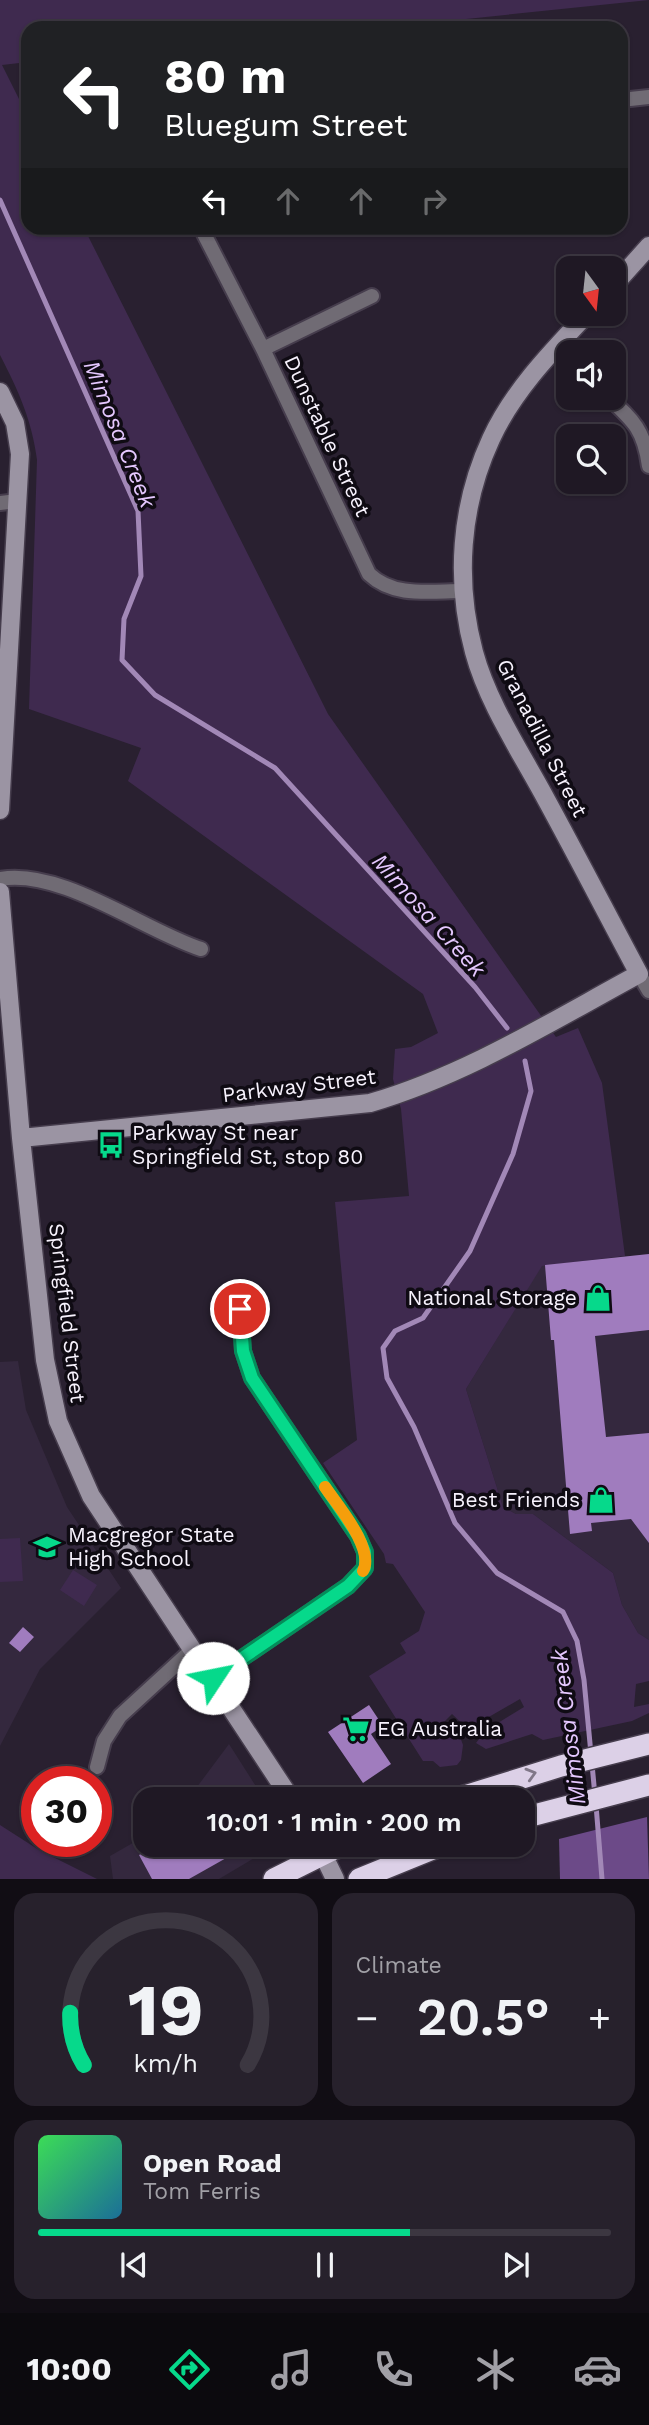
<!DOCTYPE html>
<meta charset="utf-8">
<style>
body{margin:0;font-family:"Work Sans",sans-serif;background:#27212c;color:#f1f3f6;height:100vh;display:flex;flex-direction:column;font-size:26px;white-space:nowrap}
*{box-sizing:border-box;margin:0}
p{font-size:23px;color:#a1a0a6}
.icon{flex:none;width:38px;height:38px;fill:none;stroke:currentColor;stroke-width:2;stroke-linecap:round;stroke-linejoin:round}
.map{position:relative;height:1879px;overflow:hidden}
.drawer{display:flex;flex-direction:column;gap:14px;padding:14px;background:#110d14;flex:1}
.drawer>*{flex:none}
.guide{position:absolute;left:21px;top:21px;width:607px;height:214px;border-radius:21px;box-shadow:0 2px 5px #0004,0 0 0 2px #3c3741;background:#202124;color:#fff;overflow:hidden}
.needle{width:46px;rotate:165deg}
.fabs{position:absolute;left:556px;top:256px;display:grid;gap:14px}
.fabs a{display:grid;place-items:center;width:70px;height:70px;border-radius:14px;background:#1f1824;box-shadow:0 2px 5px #0004,0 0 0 2px #3c3741;font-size:35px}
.speed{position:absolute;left:21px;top:1766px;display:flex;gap:14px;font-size:35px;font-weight:700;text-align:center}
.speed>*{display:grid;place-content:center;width:91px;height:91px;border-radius:50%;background:#1f1824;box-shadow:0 2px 5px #0004,0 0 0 2px #3c3741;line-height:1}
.speed .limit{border:10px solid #d22;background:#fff;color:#111}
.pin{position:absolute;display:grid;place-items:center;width:60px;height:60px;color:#fff;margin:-30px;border:4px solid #fff;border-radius:50%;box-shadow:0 2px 7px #0007}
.me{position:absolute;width:77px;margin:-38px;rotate:56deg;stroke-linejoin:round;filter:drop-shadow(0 0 5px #0008)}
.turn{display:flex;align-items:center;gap:24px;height:147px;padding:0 28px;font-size:32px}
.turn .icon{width:91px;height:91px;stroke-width:2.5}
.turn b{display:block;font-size:49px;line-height:60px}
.lanes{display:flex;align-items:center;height:66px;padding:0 28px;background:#0003;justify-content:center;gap:35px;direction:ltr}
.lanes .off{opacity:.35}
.big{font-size:52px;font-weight:600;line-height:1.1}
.drawer .card{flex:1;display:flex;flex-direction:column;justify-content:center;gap:10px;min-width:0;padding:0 24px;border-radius:21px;background:#27212c}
.drawer .dial{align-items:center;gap:0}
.dial svg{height:182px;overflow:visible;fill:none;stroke:#3c3741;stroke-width:7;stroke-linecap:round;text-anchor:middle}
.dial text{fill:#f1f3f6;stroke:none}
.song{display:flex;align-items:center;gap:21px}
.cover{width:84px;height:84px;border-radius:10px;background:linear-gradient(135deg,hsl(130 70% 55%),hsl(200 70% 35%))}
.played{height:7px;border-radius:4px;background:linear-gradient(90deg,#06d98b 65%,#3c3741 65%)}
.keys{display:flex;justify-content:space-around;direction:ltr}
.heat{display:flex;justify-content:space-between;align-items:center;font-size:38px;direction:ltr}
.drawer .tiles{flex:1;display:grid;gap:14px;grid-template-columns:1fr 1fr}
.card:last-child{grid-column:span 2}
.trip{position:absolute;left:133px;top:1787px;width:402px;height:70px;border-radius:21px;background:#1f1824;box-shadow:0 2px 5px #0004,0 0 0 2px #3c3741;font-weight:600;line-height:70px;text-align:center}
.tabs{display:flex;height:112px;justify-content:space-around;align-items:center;background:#0c0a0e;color:#a1a0a6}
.tabs .icon{width:49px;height:49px}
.tabs .active{color:#06d98b}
.tabs b{font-size:32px;color:#f1f3f6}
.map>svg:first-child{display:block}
.built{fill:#34283e}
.green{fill:#3f2a4f}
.forest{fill:#6c4a88}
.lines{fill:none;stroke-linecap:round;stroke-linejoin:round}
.stream{stroke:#a288b7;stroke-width:5}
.building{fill:#a07cbe}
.street-casing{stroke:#463d4d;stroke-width:18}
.secondary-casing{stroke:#463d4d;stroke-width:21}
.highway-casing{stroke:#463d4d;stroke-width:24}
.street{stroke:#706b74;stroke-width:14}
.secondary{stroke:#9b94a3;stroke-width:18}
.highway{stroke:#dcd0e7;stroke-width:21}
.oneway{stroke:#807788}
.route-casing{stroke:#048d5a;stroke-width:18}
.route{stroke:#06d98b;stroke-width:12}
.slow{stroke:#f59e0b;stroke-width:12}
.labels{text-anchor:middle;stroke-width:7;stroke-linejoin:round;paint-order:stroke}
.street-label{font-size:21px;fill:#f7f2fd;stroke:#0f0b13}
.poi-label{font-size:21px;fill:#f7f2fd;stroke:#0f0b13;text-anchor:start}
.water-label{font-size:23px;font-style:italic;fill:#e5c8ff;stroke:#0f0b13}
</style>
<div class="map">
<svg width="649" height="1879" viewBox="0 0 649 1879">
<rect width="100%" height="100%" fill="#292030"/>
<!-- built -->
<path class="built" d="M649 1254V1640L638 1633 622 1605 613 1573 533 1514H516L503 1507 466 1389 542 1265Z
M18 1361 26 1410 67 1507 121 1588 40 1669 0 1746V1362Z
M229 1744 264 1799H188Z
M145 1836V1844L266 1845 256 1857 219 1879H113L110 1856Z"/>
<!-- green -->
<path class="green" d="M0 0H649L379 28H28V62L2 65 28 117V228H84L328 714 556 1037 578 1028 602 1083 625 1256 542 1266 466 1389 503 1507 516 1514H533L613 1573 622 1605 638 1633 649 1640V1681L636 1684 634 1707 649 1704V1713L632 1721 543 1740 532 1734 486 1749 476 1743 485 1731 524 1707 520 1699 468 1729 452 1714 444 1722 459 1734 463 1745 461 1760 457 1765 440 1767 433 1761H423L369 1676 406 1653 400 1643 419 1631 425 1612 393 1564 386 1563 384 1554 323 1463 357 1440 335 1202 409 1196 401 1109 393 1079 395 1049 411 1047 438 1033 423 994 128 781 141 748 29 709 37 460C32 420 18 390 0 355Z
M20 1538 23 1581 0 1582V1539Z
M73 1570 97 1585 84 1606 60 1590Z
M0 1825 39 1850 97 1879H0Z"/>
<!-- forest -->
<path class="forest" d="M647 1817 649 1879H560L559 1839Z"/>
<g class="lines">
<!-- stream -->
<path class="stream" d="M0 200 138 511 141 576 124 619 122 660 155 695 275 768 475 987 507 1028
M525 1061 531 1091 513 1154 470 1251 423 1318 395 1331 383 1348 387 1378 414 1427 455 1523 497 1573 563 1612 577 1641 584 1680 591 1754
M592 1764 595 1796
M596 1805 602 1879"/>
</g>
<!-- building -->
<path class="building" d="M649 1254V1330L595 1336 606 1437 649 1433V1543L631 1519 591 1523 592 1531 570 1534 554 1340H551L545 1265Z
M23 1627 34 1637 20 1652 9 1643Z
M369 1705 383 1726 371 1734 391 1764 363 1783 328 1732Z
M159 1844H251L189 1879H152L139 1855Z"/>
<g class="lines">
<defs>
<path id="street" d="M621 100 649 97
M201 228 263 349 369 574C394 598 431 591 463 591
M263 349 372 296
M555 349 569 362
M608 397C634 421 644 430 649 466
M0 503 17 501
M0 879C61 868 143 930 201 949
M639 974 649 991
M213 1678 348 1586 365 1568V1552L358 1536 252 1378 243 1351 240 1309
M97 1767 104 1741 120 1716 193 1649"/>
<path id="secondary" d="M614 285 649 246
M0 392 15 423 20 454 0 810
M0 892 21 1138 45 1360 58 1421 91 1496 291 1799
M21 1138 370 1103C466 1075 552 1021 639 974 608 916 578 858 547 801 522 754 488 704 474 652 455 581 460 506 491 439 513 391 552 351 588 313
M318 1844 335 1879"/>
<path id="highway" d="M455 1799 561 1766 649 1744
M523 1818 649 1785
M274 1879 344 1844
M359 1879 445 1844"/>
</defs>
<!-- street casing -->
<use href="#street" class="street-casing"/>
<!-- secondary casing -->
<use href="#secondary" class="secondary-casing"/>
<!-- highway casing -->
<use href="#highway" class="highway-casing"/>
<!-- street -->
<use href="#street" class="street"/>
<!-- secondary -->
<use href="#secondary" class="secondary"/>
<!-- highway -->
<use href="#highway" class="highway"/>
</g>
<!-- one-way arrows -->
<defs><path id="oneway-chevron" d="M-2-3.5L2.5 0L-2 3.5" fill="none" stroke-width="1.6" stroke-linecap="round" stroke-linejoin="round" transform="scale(1.75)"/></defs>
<use class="oneway" href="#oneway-chevron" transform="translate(531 1774) rotate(-16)"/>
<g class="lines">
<defs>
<path id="route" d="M213 1678 348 1586 365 1568V1552L358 1536 252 1378 243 1351 240 1309"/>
</defs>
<!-- route casing -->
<use href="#route" class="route-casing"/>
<!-- route -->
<use href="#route" class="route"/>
<!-- slow -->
<path class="slow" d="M325 1487C338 1506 375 1549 363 1571"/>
</g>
<!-- icons -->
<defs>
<symbol id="bus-bare" viewBox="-9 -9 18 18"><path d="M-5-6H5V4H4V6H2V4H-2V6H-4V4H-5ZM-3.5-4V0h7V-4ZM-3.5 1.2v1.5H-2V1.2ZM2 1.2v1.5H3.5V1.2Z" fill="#06d98b" stroke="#0f0b13" stroke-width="2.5" paint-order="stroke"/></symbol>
<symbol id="shop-bare" viewBox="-9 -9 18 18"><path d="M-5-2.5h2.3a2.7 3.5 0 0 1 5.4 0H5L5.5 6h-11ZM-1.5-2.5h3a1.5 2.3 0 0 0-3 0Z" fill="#06d98b" stroke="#0f0b13" stroke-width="2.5" paint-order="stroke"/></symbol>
<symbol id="school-bare" viewBox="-9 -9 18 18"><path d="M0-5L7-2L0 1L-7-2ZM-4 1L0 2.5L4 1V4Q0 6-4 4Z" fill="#06d98b" stroke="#0f0b13" stroke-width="2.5" paint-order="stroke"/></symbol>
<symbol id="supermarket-bare" viewBox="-9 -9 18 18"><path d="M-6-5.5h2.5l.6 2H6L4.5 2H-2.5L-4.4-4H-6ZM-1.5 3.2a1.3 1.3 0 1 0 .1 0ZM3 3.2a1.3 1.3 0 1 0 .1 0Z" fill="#06d98b" stroke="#0f0b13" stroke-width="2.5" paint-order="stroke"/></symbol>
</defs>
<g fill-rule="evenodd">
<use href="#bus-bare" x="92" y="1126" width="38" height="38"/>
<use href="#shop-bare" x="579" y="1279" width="38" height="38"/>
<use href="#shop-bare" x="582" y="1481" width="38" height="38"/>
<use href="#school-bare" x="28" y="1528" width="38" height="38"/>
<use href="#supermarket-bare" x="337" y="1710" width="38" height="38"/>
</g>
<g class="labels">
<!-- street labels -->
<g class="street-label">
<text transform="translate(327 436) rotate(65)" y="7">Dunstable Street</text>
<text transform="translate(542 738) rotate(63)" y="7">Granadilla Street</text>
<text transform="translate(299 1086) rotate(-7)" y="7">Parkway Street</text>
<text transform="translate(67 1313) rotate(83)" y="7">Springfield Street</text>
</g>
<!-- poi labels -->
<g class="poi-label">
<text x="132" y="1140">Parkway St near<tspan x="132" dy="24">Springfield St, stop 80</tspan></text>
<text x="577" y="1305" text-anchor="end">National Storage</text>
<text x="580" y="1507" text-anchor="end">Best Friends</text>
<text x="68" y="1542">Macgregor State<tspan x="68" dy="24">High School</tspan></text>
<text x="377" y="1736">EG Australia</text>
</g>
<!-- water labels -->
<g class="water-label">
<text transform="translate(120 434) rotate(68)" y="8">Mimosa Creek</text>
<text transform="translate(429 915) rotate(48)" y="8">Mimosa Creek</text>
<text transform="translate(568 1727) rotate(-97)" y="8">Mimosa Creek</text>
</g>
</g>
</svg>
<div class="fabs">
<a><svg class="needle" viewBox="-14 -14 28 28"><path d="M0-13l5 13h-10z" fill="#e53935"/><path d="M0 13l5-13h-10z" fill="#a1a0a6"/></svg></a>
<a><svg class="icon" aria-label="sound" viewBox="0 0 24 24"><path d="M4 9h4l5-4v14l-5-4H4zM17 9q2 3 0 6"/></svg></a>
<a><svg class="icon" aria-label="search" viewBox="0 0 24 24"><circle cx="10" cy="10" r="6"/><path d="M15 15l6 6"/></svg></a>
</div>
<div class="speed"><div class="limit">30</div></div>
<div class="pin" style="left:240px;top:1309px;background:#d93025"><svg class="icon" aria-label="arrive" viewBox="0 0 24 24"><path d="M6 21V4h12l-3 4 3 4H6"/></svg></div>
<svg class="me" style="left:213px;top:1678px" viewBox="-20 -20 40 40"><circle r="19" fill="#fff"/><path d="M0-13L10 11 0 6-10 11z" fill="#06d98b"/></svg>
<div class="trip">10:01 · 1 min · 200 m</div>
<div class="guide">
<div class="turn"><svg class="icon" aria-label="left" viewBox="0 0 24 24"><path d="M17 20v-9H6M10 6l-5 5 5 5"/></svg><div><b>80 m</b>Bluegum Street</div></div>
<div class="lanes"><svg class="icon" aria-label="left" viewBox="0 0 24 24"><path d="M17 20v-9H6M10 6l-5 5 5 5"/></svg><svg class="icon off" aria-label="ahead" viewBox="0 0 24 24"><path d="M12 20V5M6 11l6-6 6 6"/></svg><svg class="icon off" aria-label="ahead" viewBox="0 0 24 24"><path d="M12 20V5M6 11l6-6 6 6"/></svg><svg class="icon off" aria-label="right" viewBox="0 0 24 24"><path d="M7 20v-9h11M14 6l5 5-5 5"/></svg></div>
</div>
</div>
<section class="drawer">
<div class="tiles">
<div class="card dial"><svg viewBox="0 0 100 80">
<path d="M14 69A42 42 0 1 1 86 69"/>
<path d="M14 69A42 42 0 0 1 8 46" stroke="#06d98b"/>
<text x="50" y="56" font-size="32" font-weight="700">19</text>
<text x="50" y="72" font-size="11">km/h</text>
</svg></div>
<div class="card"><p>Climate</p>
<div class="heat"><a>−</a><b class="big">20.5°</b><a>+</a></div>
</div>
<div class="card">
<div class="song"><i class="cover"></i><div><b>Open Road</b><p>Tom Ferris</p></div></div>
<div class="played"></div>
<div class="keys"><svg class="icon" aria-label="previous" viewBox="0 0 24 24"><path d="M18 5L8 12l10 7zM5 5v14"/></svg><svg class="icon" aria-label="pause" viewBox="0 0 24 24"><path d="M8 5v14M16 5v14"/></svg><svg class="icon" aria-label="next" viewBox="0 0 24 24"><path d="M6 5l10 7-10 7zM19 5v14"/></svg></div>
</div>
</div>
</section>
<nav class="tabs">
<b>10:00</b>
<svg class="icon active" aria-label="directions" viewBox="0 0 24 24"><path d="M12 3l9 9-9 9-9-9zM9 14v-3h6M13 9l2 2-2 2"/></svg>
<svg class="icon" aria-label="music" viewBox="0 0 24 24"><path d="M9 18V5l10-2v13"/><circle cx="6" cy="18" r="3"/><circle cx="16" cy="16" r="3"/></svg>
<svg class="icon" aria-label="phone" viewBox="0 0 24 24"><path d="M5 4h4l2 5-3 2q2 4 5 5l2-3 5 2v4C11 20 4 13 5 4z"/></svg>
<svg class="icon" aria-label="climate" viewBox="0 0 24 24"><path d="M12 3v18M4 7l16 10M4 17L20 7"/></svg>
<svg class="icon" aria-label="car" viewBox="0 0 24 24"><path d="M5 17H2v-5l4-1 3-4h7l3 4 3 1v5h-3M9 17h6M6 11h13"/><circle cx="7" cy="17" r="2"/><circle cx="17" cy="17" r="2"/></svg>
</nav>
